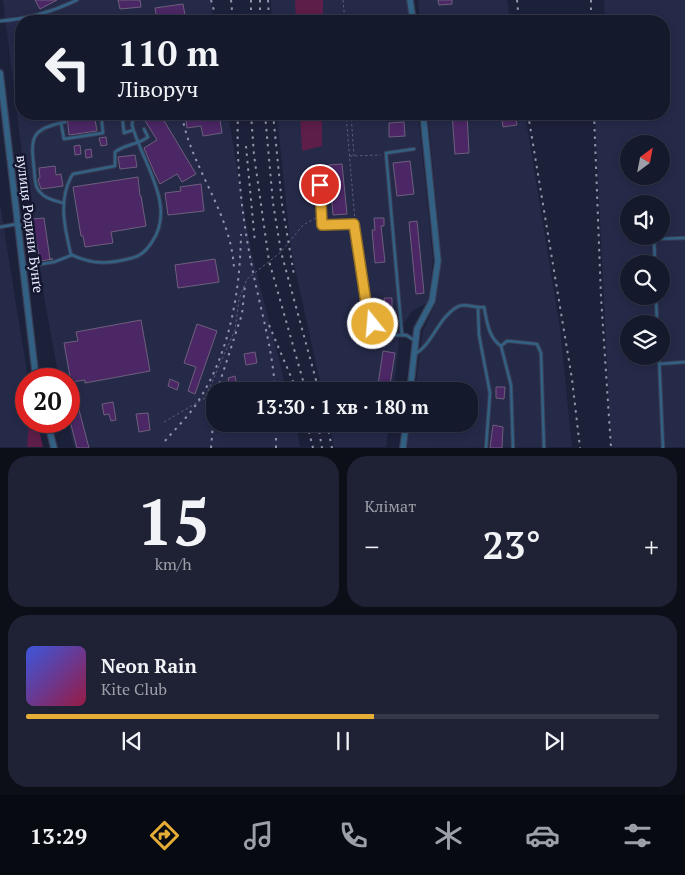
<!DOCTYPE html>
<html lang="uk">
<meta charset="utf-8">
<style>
body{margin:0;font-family:"PT Serif",serif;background:#1e2234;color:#f1f3f6;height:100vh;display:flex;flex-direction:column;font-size:19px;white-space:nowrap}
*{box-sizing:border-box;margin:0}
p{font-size:16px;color:#9da0a9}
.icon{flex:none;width:28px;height:28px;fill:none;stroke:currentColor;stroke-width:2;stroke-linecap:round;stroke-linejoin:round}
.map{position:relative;height:448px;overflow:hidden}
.details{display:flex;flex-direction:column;gap:8px;padding:8px;background:#0c0e18;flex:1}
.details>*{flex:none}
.guide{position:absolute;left:15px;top:15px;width:655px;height:105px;border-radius:20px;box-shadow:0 2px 8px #0003,0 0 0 1px #343848;background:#15192c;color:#f1f3f6;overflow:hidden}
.needle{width:32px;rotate:32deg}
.fabs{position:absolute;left:620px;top:135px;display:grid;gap:10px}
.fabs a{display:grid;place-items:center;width:50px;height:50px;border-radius:50%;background:#15192c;box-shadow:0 2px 8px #0003,0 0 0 1px #343848;font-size:25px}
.speed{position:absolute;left:15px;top:368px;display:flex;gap:10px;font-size:25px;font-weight:700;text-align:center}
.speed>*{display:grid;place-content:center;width:65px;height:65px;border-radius:50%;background:#15192c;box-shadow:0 2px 8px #0003,0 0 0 1px #343848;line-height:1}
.speed .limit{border:8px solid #d22;background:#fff;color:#111}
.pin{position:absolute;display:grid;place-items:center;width:42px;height:42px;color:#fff;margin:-21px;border:2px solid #fff;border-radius:50%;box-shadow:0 1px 5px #0007}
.me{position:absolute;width:55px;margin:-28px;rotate:343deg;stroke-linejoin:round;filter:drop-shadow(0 0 4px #0008)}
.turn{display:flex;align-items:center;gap:18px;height:105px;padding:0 20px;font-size:22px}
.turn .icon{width:65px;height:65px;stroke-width:2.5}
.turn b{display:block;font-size:35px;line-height:42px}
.big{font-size:38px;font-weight:700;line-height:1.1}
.details .widget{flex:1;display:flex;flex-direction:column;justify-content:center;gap:8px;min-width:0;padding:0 18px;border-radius:20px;background:#1e2234}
.details .dial{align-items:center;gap:0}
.dial b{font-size:65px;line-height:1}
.song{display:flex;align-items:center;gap:15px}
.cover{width:60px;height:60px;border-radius:8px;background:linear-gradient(135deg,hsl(230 70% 55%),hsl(340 70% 35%))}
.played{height:5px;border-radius:2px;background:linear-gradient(90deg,#e5ad35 55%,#343848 55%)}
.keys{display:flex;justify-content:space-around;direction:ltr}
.heat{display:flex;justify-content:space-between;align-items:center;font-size:28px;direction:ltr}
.details .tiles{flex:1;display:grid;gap:8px;grid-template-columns:1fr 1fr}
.widget:last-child{grid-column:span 2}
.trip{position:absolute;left:206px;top:382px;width:272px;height:50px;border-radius:20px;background:#15192c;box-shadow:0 2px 8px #0003,0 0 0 1px #343848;font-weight:700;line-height:50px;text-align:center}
.tab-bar{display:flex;height:80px;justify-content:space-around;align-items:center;background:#080a12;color:#9da0a9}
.tab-bar .icon{width:35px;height:35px}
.tab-bar .selected{color:#e5ad35}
.tab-bar b{font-size:22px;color:#f1f3f6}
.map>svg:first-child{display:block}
.built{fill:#252a49;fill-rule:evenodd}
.green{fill:#5d1e49}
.building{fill:#4b2765;stroke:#6e5f7c}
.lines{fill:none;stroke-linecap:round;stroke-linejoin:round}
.service-casing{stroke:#393d55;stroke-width:4.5}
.minor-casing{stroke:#393d55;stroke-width:8}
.path{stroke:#5b6077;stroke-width:1;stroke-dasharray:2.5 2.5;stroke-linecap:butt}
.service{stroke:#326184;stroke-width:2.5}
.minor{stroke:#326184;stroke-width:5.5}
.rail{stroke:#9095aa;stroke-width:2;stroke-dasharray:2.5 5;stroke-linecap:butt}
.route-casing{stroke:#957022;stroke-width:12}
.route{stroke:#e5ad35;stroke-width:9}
.labels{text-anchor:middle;stroke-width:5;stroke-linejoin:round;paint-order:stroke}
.street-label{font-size:14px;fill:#e8ecfe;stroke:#14172f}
</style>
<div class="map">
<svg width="685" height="448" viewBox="0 0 685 448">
<rect width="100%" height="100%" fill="#1c213a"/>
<!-- built -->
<path class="built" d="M3 0H211L213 21H21V114H228L251 252 287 391H215V424H296L300 447H74L68 421 69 379H59L30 218Z
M271 0H406L409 21H272Z
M418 0H507L510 21H420Z
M604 0H685V447H611L595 114H664V21H605ZM629 144H661V176H629ZM629 204H661V236H629ZM629 264H661V296H629ZM629 324H661V356H629Z
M277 114H418L433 260 428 302 412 311 400 329 394 391H322L291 250Z
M428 114H525L560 329 572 447 407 448 410 424H470V391H415L423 331 436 302 442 262Z
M0 204 28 379 26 421H37L43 447H0Z
M329 424H389L386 447H334Z"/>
<!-- green -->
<path class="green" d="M295 0H323V21H296Z
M300 114H322V146L302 151Z
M29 421H37L43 447H27Z"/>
<!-- building -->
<path class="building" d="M35 0H57L40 9Z
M118 0H140L141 7 120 9Z
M438 0H452V4L439 5Z
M183 4 186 21H157L155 8Z
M94 114 97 131 69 135 67 115Z
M154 114H160L196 174 182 182 177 174 160 184 155 174 144 148 157 140 144 119Z
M185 114H219L222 133 203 136 201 126 187 128Z
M452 114H467L469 153 455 154Z
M501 114H515L517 125 503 127Z
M404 122 405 136 389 137V123Z
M106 137 107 145 101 146 99 138Z
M80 145 81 154 75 155 74 146Z
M91 149 92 157 86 158 85 150Z
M135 155 137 167 120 169 118 157Z
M410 161 414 194 397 196 393 163Z
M342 164 347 214 333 215 329 165Z
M55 166 56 175 61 174 63 186 41 189 38 180 40 177 39 168Z
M138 177 140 196H141L146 226 111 232 113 243 85 247 83 236H81L73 187Z
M201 184 204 211 168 215 165 193 181 191 180 187Z
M44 218 50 259H53L40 261 32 219Z
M374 218H384V226H381L385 262 375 263 372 230H375Z
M417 221 424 293 416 294 409 222Z
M215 259 219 282 178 288 175 265Z
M384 298H392V313H386Z
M141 320 150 371 85 383V380L71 382 64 343 78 341 76 332Z
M197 324 217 331 195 394 188 391 196 367 184 363Z
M383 351 395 353 389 391H377Z
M255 352 257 363 246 365 244 354Z
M235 376 237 386 230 387 228 378Z
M170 379 179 383 177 390 168 386Z
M496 387H505L504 399 496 398Z
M113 402 116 420 111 421 109 414 104 415 102 404Z
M78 406 89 448H77L69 417V408Z
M148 413 150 430 139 432 136 414Z
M493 425 503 427 502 448H490Z"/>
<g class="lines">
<defs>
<path id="service" d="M0 21C27 19 52 12 77 0
M122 114 124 133 133 130
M61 123 64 139 103 133 101 114
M319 170 322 225 354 224 367 309 378 336 406 335 414 340
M63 203C54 200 45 199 39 191 34 186 35 175 34 168 30 136 32 129 65 122
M0 227 17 224
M71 255C65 229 58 202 71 177L73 174 115 166V152C125 144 138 145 148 137L144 129
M655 264 654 239 685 238
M23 267 54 262 72 255C94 265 109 264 132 258 141 256 147 250 152 242 177 206 142 162 132 125L133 120 140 114
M656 296 657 324
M478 308 479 335 490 393 486 448
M402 335 386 153 414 149
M501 346 511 385 513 448
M415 354C432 345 438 318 457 307 465 302 475 309 484 307 487 321 488 337 501 346L507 341 537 344 541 353 544 448
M659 356 663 448
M659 364 685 362"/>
<path id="minor" d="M410 0 413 21
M0 73 36 379
M410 391 417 329 432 301 438 261 423 114
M47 421 54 448
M403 448 406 424"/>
</defs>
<!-- service casing -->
<use href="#service" class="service-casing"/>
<!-- minor casing -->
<use href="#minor" class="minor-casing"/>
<!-- path -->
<path class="path" d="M343 0 345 21
M346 114 355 221
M351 114 354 156
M350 156 381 155
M164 422 205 398 235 330 239 299 247 279 281 252 303 225 316 218"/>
<!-- service -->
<use href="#service" class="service"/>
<!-- minor -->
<use href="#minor" class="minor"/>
<!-- rail -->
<path class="rail" d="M211 0 217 21
M231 0 233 21
M251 0V21
M260 0V21
M268 0 269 21
M517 0 519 21
M591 0V21
M238 114C236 164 242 217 252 267 260 308 273 349 275 391
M251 114 254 155 269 261 306 391
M265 114 273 203 281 252 319 391
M273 114 282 204 294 275
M528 114 572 379 580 448
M594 114 601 297 611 448
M182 116C192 170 233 216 234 271
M246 146 255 243
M269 325 297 391
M217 391 242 314 245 285
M307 424 313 448
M318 424 322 448
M327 424 332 448
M165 441C175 429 188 417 197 403 230 353 240 292 241 234
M211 448 215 399
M276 448V424"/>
</g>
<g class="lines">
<defs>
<path id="route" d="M320 185 322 225 354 224 367 309 373 324"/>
</defs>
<!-- route casing -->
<use href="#route" class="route-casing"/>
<!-- route -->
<use href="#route" class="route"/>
</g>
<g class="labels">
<!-- street labels -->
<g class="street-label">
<text transform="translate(30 224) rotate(83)" y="5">вулиця Родини Бунґе</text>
</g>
</g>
</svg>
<div class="fabs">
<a><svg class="needle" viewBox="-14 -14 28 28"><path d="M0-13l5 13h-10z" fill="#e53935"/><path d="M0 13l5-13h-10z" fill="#9da0a9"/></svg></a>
<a><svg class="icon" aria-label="sound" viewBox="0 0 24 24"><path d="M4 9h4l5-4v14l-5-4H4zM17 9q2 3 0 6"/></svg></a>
<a><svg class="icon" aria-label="search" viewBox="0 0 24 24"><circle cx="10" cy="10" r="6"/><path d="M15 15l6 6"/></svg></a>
<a><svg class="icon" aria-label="layers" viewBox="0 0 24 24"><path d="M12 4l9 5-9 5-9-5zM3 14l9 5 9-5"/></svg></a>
</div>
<div class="speed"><div class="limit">20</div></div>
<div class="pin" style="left:320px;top:185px;background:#d93025"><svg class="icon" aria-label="arrive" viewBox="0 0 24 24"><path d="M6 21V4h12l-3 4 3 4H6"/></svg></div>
<svg class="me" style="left:373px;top:324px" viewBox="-20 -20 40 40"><circle r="17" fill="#e5ad35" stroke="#fff" stroke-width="3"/><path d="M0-11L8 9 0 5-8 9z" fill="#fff"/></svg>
<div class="trip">13:30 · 1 хв · 180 m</div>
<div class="guide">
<div class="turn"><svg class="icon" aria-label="left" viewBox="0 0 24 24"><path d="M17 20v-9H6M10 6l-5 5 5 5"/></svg><div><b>110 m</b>Ліворуч</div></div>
</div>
</div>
<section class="details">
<div class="tiles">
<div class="widget dial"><b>15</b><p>km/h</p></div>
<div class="widget"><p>Клімат</p>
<div class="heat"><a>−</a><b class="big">23°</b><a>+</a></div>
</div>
<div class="widget">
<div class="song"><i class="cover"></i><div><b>Neon Rain</b><p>Kite Club</p></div></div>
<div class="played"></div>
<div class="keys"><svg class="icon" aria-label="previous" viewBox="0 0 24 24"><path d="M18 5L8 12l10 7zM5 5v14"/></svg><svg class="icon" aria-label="pause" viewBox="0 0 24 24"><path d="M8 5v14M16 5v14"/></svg><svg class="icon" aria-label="next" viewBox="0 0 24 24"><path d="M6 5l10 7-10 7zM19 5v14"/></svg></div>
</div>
</div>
</section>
<nav class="tab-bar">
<b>13:29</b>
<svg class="icon selected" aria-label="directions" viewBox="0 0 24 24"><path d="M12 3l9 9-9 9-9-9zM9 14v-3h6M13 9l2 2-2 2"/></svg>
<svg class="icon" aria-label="music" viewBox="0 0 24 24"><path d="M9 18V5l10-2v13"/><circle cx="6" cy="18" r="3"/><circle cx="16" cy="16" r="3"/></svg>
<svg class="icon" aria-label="phone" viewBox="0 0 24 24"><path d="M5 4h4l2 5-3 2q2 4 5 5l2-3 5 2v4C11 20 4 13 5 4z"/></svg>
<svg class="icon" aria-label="climate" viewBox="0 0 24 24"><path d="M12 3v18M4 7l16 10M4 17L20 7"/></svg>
<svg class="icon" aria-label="car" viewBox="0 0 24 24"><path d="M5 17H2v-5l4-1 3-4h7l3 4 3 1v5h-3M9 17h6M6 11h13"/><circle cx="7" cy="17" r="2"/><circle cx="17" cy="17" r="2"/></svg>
<svg class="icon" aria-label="filters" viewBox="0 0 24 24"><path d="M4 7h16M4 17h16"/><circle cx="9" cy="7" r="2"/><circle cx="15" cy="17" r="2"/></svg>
</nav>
